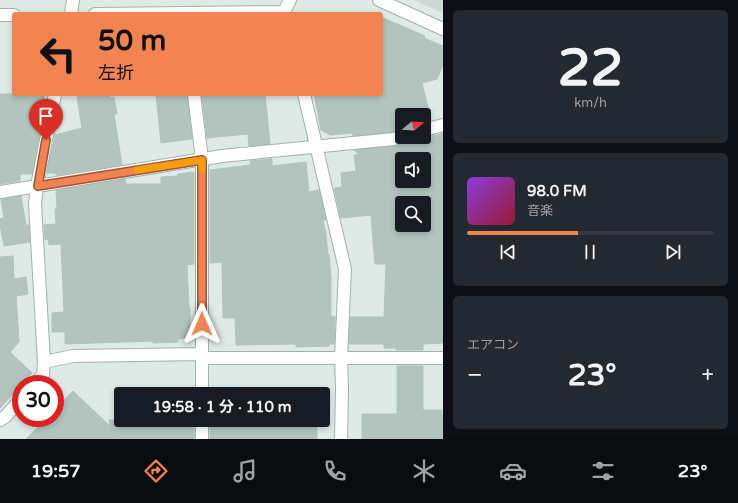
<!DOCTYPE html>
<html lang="ja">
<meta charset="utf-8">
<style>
body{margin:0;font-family:"Varela Round","Noto Sans JP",sans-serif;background:#242831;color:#f1f3f6;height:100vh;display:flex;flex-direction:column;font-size:15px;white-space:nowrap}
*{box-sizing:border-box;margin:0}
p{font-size:13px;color:#9ea1a6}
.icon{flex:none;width:22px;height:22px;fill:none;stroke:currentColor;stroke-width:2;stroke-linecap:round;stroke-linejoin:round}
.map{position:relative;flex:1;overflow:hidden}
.side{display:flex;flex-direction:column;gap:10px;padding:10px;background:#0d0f14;width:295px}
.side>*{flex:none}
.guide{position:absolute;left:12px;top:12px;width:371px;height:84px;border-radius:4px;box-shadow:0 2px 6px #0003;background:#f28454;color:#111;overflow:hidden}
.needle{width:26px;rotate:72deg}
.fabs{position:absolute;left:395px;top:108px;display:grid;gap:8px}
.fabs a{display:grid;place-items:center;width:36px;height:36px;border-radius:4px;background:#171b24;box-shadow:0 2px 6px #0003;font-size:20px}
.speed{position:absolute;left:12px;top:375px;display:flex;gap:8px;font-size:20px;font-weight:700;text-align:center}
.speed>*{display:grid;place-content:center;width:52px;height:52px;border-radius:50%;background:#171b24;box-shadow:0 2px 6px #0003;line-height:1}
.speed .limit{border:6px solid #d22;background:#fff;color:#111}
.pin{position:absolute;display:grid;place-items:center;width:34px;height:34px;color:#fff;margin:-41px -17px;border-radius:50% 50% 50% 0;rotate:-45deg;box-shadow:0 0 4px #0007}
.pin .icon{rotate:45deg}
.me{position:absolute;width:44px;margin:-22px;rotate:0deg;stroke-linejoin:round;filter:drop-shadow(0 0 3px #0008)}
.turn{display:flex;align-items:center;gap:14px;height:84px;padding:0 20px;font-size:18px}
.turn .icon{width:52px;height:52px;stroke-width:2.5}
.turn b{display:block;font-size:28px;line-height:34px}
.big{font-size:30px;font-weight:700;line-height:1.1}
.side .card{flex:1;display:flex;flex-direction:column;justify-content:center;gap:6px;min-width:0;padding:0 14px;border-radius:6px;background:#242831}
.side .dial{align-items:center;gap:0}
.dial b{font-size:52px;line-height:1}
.song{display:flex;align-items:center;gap:12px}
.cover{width:48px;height:48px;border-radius:6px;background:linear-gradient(135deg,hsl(270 70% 55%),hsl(350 70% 35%))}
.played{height:4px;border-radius:2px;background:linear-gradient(90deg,#f28454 45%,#363941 45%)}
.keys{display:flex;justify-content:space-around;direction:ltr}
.heat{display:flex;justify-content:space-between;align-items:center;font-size:22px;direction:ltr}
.trip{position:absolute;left:114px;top:387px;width:216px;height:40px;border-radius:4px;background:#171b24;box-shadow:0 2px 6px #0003;font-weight:700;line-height:40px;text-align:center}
.menu{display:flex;height:64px;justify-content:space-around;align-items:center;background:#090b0e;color:#9ea1a6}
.menu .icon{width:28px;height:28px}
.menu .active{color:#f28454}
.menu b{font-size:18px;color:#f1f3f6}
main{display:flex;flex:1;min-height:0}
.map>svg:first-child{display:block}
.built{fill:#ccd9d4}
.building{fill:#b3c4be;stroke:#b1c3bd;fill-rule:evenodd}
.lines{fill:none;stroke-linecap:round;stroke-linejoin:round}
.street-casing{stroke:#a1b1ac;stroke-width:14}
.street{stroke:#fff;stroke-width:12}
.route-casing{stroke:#9d5637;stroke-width:10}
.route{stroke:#f28454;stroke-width:7}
.slow{stroke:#f59e0b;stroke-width:7}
</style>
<main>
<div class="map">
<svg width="443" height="439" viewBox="0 0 443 439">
<rect width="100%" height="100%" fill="#deeae5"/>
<!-- built -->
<path class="built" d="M414 0H443V13Z"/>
<!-- building -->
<path class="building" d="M381 17 425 36 424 38 443 46V65L437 79 422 83 431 120 424 122V115H402V130L393 132 353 136 352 133 330 135 321 130 314 94H381Z
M0 94H44V111L32 174H20V181L0 184Z
M96 94H110V98L114 97 117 114H114L122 165 56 175V173H47L55 135 82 128 77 97Z
M156 94H187L192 139 161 143Z
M224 94H265L270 144 249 146 248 134 207 138 202 96Z
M443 133V343L423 344V350H396V348H384V344H349L350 317H384L386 264H375L371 215 341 218 334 188 342 187 341 173 356 171 354 155 359 154 354 150 396 146 407 143 409 139V137H426L435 135V136ZM402 159H424V181H402ZM402 203H424V225H402Z
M272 159V166L306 162 309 192 319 190 326 220H323L326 234 328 255 329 254 331 277V316L335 317 334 344H329V346L296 347V344L236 345 235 318H223L222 262 210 263V170L251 165 250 161Z
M194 172V264L187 265 189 308H190V338L178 339V342L153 343V341L65 344V332H52V313L64 312 61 244 49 245 48 239 45 240 44 225 56 224 55 209H57L56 190 125 179 126 184H161V177L178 176V174Z
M21 196 26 225H29L30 242 4 246 0 225V219L4 218 1 199Z
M13 256 14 279 26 277 28 294 16 296 19 342 10 352 32 373 22 384H21V385L0 408V257Z
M397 366H423V410H442V415L443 416V439H362V414H397Z
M73 391 110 426 109 420H184V423H194V439H26L47 418H55V409Z
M259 422 317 423V439H210V423L259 424Z"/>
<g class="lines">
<defs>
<path id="street" d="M379 0 443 29
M71 14 73 0
M95 14 284 12
M285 14 284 12 290 0
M0 15H14
M194 94 202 160V394
M304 94 345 269 341 358 342 388 341 439
M424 130 443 125
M0 192 222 156 394 139 402 137
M201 358H443
M44 362 73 356 201 354
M35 384 43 375 44 362 35 204 37 186 55 94
M0 420 5 417 21 399
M202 420V439"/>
</defs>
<!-- street casing -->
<use href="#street" class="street-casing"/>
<!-- street -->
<use href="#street" class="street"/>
</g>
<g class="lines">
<defs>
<path id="route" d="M46 140 38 186 202 160V324"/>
</defs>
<!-- route casing -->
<use href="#route" class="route-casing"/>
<!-- route -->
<use href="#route" class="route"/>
<!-- slow -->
<path class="slow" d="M137 170 202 160V169"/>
</g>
</svg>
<div class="fabs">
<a><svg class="needle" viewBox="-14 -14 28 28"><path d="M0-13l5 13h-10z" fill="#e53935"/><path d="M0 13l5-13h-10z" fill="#9ea1a6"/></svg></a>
<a><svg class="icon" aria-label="sound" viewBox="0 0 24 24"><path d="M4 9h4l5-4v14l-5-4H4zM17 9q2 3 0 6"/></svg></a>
<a><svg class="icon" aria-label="search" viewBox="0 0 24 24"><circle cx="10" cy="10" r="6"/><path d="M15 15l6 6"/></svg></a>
</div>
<div class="speed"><div class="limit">30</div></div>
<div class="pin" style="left:46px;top:140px;background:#d93025"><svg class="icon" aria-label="arrive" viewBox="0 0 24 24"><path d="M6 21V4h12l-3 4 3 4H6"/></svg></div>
<svg class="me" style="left:202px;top:324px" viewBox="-20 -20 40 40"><path d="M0-17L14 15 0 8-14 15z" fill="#f28454" stroke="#fff" stroke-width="4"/></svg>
<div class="trip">19:58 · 1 分 · 110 m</div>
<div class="guide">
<div class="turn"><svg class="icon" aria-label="left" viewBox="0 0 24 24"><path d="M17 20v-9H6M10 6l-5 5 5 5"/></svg><div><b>50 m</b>左折</div></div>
</div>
</div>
<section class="side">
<div class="card dial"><b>22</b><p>km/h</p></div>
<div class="card">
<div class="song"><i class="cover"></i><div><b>98.0 FM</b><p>音楽</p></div></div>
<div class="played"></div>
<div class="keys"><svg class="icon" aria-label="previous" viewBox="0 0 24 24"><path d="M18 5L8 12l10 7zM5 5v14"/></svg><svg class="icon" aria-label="pause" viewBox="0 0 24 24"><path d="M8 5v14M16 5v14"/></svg><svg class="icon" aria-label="next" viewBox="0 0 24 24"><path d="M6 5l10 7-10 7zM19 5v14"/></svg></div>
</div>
<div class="card"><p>エアコン</p>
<div class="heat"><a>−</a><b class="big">23°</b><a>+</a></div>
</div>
</section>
</main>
<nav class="menu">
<b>19:57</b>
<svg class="icon active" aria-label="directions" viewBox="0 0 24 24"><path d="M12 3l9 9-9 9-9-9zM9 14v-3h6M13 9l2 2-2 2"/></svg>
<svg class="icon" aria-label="music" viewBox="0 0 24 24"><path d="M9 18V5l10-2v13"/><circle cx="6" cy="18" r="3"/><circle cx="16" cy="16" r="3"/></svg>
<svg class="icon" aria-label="phone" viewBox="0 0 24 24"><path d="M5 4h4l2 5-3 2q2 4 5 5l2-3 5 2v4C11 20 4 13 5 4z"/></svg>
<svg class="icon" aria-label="climate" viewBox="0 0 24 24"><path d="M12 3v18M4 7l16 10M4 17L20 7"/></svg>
<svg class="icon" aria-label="car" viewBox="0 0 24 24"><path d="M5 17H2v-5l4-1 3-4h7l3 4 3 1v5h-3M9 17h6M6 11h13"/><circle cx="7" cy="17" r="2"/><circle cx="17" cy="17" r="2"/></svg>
<svg class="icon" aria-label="filters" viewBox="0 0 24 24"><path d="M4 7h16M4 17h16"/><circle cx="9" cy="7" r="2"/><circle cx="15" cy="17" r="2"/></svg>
<b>23°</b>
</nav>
